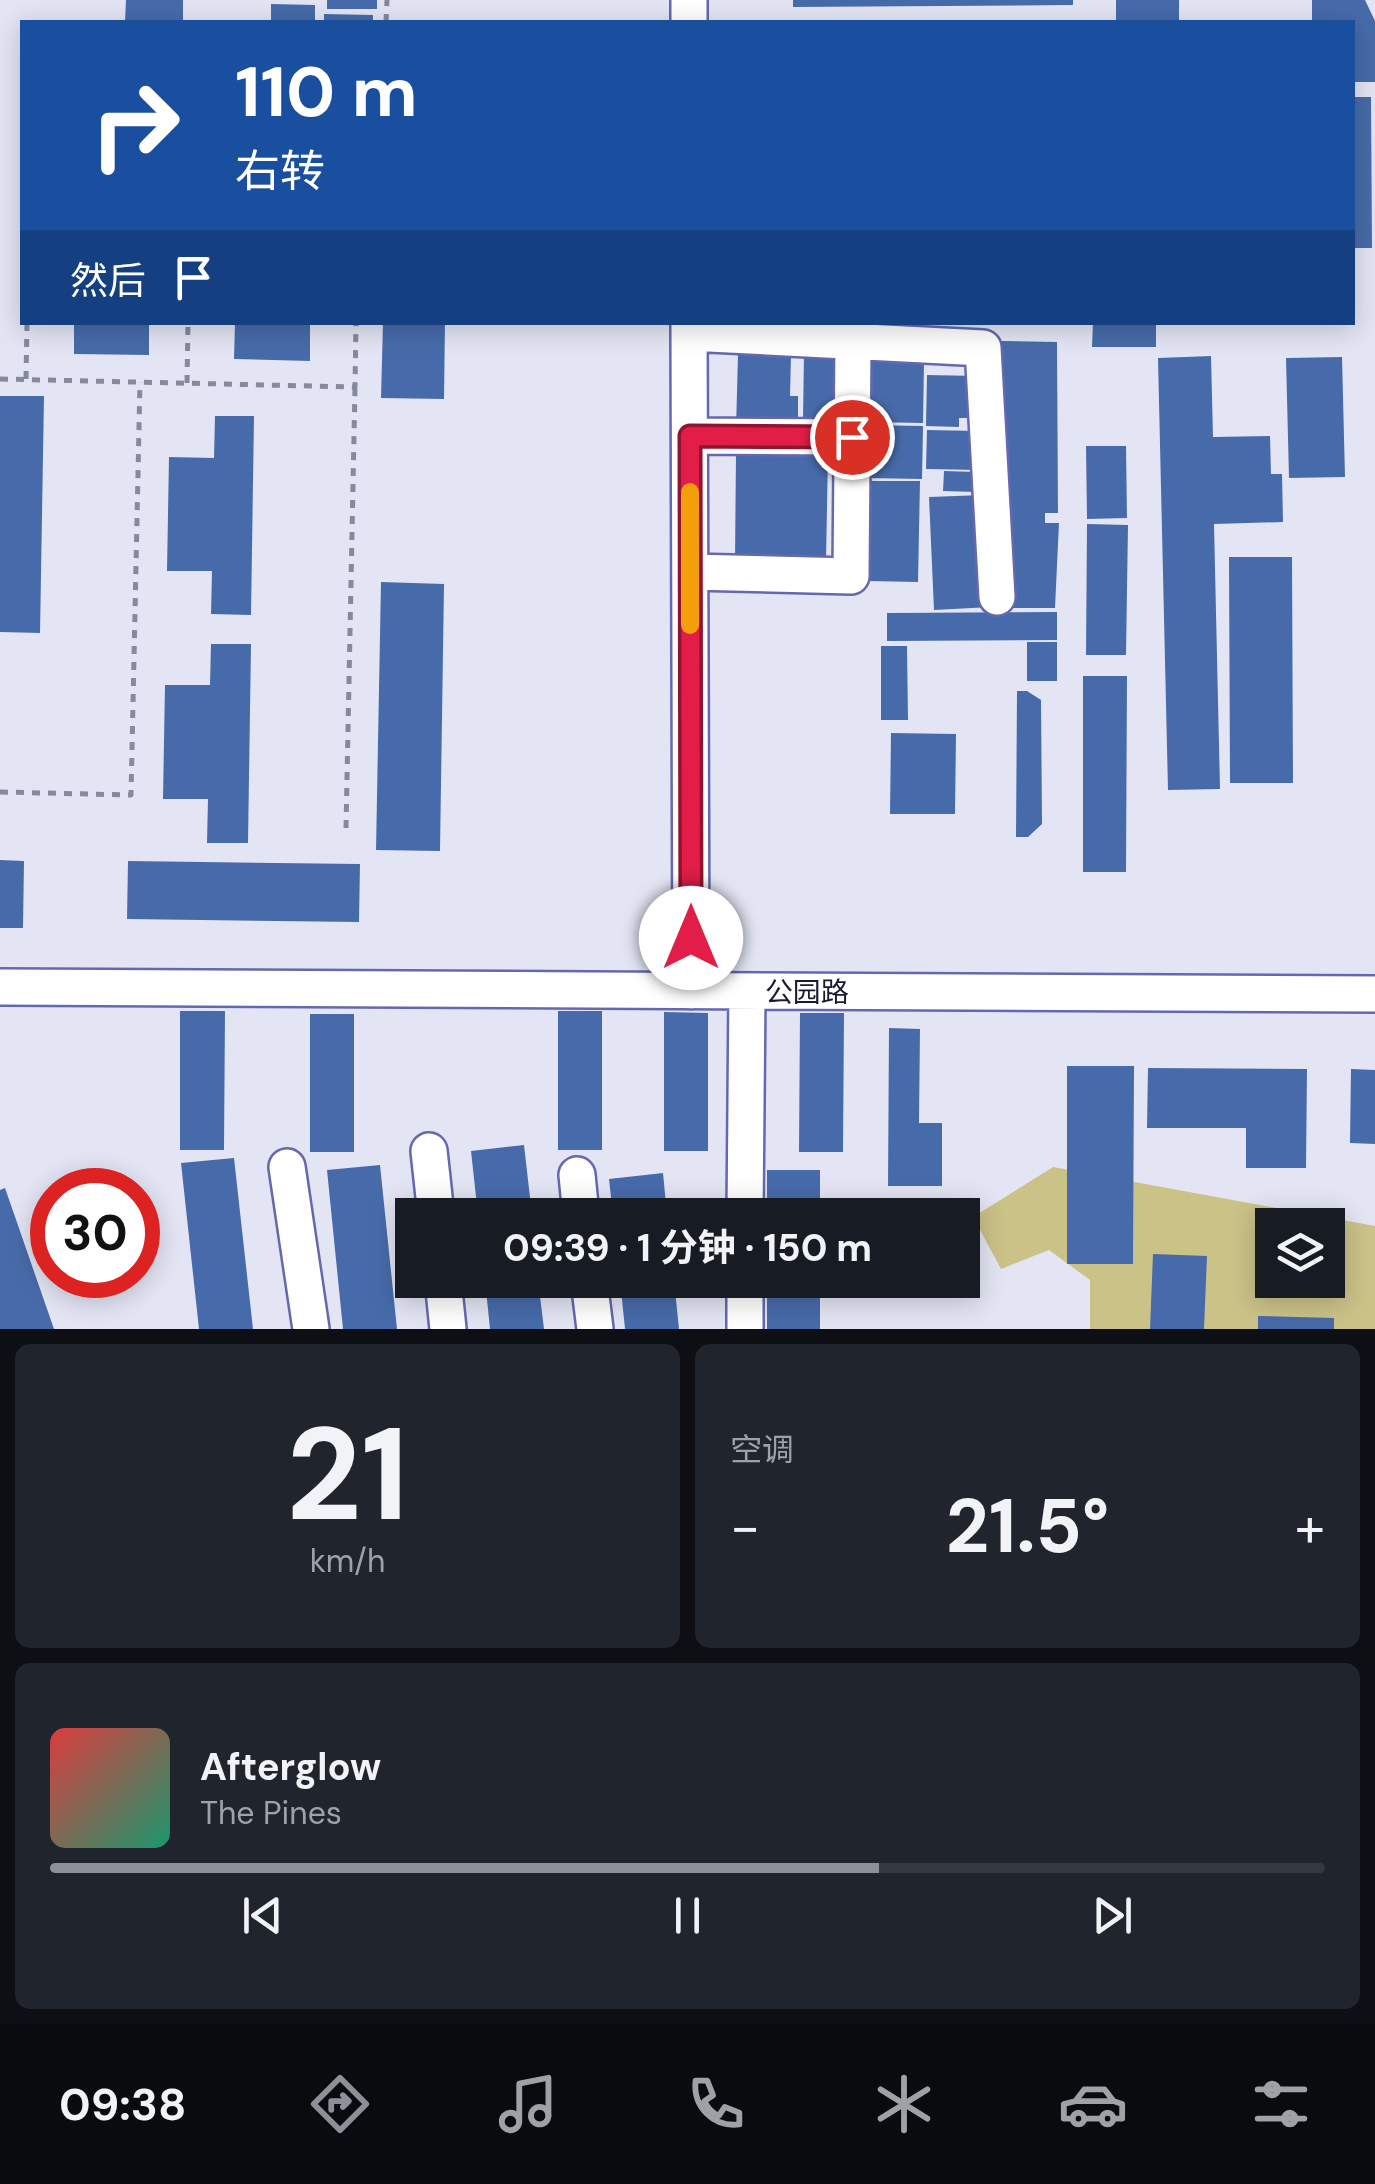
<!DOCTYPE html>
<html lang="zh">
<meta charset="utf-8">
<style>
body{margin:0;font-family:"DM Sans","Noto Sans SC",sans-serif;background:#20242c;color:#f1f3f6;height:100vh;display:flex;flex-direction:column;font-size:38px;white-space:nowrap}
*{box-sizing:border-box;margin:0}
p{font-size:32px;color:#9ea1a6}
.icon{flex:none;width:55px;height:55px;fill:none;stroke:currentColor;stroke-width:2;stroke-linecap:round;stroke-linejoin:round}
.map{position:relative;height:1329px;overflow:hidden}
.panel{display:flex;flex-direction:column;gap:15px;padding:15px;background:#0d0f14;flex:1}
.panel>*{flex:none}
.banner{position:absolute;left:20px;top:20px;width:1335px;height:305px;border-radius:0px;box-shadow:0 5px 25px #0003;background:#1a4fa0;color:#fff;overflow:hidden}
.controls{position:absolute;left:1255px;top:1208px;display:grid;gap:20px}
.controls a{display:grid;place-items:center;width:90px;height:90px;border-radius:0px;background:#171b24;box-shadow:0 5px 25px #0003;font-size:50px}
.speed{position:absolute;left:30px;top:1168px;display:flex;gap:20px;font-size:50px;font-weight:700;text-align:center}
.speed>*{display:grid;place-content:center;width:130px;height:130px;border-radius:50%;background:#171b24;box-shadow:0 5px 25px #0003;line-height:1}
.speed .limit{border:15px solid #d22;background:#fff;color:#111}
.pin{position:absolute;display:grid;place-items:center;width:85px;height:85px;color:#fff;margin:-42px;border:5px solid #fff;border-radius:50%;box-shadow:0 2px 10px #0007}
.me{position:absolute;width:110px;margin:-55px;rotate:0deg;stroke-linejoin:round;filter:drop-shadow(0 0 8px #0008)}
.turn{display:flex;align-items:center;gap:35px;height:210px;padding:0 50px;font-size:45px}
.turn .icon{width:130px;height:130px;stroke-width:2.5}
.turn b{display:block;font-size:70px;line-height:85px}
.then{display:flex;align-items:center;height:95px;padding:0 50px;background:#0003;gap:20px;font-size:38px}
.big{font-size:75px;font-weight:700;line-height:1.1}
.panel .tile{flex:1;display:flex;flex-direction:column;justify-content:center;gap:15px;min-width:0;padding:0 35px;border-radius:15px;background:#20242c}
.panel .dial{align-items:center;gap:0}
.dial b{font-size:130px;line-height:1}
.song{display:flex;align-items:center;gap:30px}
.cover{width:120px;height:120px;border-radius:15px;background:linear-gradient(135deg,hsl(0 70% 55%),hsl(160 70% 35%))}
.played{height:10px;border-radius:5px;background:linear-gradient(90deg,#8c9099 65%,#363941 65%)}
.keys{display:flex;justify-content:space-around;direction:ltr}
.heat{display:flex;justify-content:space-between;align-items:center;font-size:55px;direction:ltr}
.panel .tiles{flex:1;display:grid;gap:15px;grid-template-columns:1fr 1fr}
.tile:last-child{grid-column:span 2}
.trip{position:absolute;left:395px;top:1198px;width:585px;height:100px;border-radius:0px;background:#171b24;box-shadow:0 5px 25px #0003;font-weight:700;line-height:100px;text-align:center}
.dock{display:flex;height:160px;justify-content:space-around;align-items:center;background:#090b0e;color:#9ea1a6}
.dock .icon{width:70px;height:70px}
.dock .current{color:#8c9099}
.dock b{font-size:45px;color:#f1f3f6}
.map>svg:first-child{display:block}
.green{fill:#cbc288;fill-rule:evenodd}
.building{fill:#476baa}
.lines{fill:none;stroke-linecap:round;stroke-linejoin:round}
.minor-casing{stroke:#6568ae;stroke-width:40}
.path{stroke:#86889d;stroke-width:5;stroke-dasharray:8 8;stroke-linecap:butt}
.minor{stroke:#fff;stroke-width:35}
.route-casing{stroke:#92132f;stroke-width:25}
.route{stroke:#e11d48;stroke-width:18}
.slow{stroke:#f59e0b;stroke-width:18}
.labels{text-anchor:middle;stroke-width:8;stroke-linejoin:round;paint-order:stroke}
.street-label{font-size:28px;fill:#181935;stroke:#fff}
</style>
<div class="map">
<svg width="1375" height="1329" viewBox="0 0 1375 1329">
<rect width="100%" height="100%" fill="#e3e5f4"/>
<!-- green -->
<path class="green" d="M1053 1167 1375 1226V1329H1090V1280L1049 1250 1001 1269 973 1217ZM1272 1225H1328V1280H1272Z"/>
<!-- building -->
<path class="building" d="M126 0H183V22H125Z
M327 0H377V9H327Z
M793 0H1073V5L793 7Z
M1116 0H1179V22H1116Z
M1312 0H1365L1375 21V82H1352V22H1312Z
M271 4 315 5V22H271Z
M324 14 373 15V22H324Z
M1352 97H1371L1372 248H1352Z
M74 322H149V355L74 354Z
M235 322H310V361L234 359Z
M383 322H445L444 399 381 398Z
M1093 322H1156V347H1092Z
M1002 341 1057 342 1058 513H1045V523H1059L1055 608H1003Z
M738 354 791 355 790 396H798V420L736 430Z
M804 354H842L841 419H803Z
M1211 356 1213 437 1270 436 1271 474H1282L1283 522 1214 524 1220 789 1168 790 1158 358Z
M1342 357 1345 477 1289 478 1286 358Z
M869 361 924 362 923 423 868 422Z
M927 375 978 376V418H959V427L926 426Z
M0 396H44L40 633 0 632Z
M215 416H254L251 615 211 614 212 571H167L169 457 214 458Z
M867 425 923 426 922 479 866 478Z
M927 430 979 431V470L926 469Z
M1086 446H1126L1127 518 1087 519Z
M736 454 828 455 826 560 735 559Z
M944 471 977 472V492L943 491Z
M869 481H920L918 582 868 581Z
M983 495 991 607 934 610 929 497Z
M1087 524 1128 525 1126 655H1086Z
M1229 557H1292L1293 783H1230Z
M381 582 444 584 440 851 376 850Z
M1057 612V640L887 641V613Z
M1027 642H1057V681H1027Z
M211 644H251L248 843H207L208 799H163L165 685H210Z
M881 646H907L908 720H881Z
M1083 676H1127L1126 872H1083Z
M1017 691H1027L1041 700 1042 824 1028 837H1016Z
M891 733 956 734 955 814H890Z
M0 860 24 861 23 928H0Z
M128 861 360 864 359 922 127 919Z
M180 1011H225L224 1150H180Z
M558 1011H602V1150H558Z
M664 1012 708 1013V1151H664Z
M800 1013H844L843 1152H799Z
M310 1014H354V1152H310Z
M889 1028 920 1029 919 1123H942V1186H888Z
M1067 1066H1134L1133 1264H1067Z
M1148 1068 1307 1069 1306 1168H1246V1128H1147Z
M1351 1069 1375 1070V1144L1350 1143Z
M524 1145 532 1215H478L471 1151Z
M234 1158 253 1329H199L181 1163Z
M380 1165 397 1329H343L327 1170Z
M767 1170H820V1215H767Z
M663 1173 667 1215H613L609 1179Z
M5 1188 54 1329H0V1190Z
M1153 1254 1207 1256 1204 1329H1150Z
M485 1280H538L544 1329H490Z
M620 1280H674L679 1329H625Z
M767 1280H820V1329H767Z
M1258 1316 1334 1318V1329H1258Z"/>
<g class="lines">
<defs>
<path id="minor" d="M689 0V22
M689 322 691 991
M689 333 983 348 997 597
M690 436 852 437
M690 572 851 576 853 342
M0 987 1375 994
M429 1151 436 1215
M287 1167 311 1329
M577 1175 581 1215
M745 1215 747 991
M443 1280 448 1329
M589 1280 595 1329
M745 1329V1280"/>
</defs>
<!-- minor casing -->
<use href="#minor" class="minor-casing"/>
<!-- path -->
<path class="path" d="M386 22 387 0
M0 379 355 387 356 322
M26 379 27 322
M187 383 188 322
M0 792 131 795 140 382
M346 828 355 387"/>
<!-- minor -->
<use href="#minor" class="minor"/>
</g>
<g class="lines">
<defs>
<path id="route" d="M691 938 690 436 852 437"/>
</defs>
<!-- route casing -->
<use href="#route" class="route-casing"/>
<!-- route -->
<use href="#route" class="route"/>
<!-- slow -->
<path class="slow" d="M690 492V625"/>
</g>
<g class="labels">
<!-- street labels -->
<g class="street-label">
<text x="807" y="1002">公园路</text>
</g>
</g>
</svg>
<div class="controls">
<a><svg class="icon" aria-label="layers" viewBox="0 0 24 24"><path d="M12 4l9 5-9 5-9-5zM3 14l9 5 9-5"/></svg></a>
</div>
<div class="speed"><div class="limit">30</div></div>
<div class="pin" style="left:852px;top:437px;background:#d93025"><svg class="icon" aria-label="arrive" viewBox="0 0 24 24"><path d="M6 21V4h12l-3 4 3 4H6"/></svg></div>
<svg class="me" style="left:691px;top:938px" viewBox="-20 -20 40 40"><circle r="19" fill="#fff"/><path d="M0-13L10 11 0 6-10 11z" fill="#e11d48"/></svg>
<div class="trip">09:39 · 1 分钟 · 150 m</div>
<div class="banner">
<div class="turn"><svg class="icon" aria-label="right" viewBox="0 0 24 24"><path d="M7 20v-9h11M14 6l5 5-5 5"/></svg><div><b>110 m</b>右转</div></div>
<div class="then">然后<svg class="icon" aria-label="arrive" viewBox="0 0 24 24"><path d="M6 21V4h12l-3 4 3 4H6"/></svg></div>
</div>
</div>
<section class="panel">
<div class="tiles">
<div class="tile dial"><b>21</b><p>km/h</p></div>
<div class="tile"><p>空调</p>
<div class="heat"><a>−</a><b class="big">21.5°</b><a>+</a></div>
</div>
<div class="tile">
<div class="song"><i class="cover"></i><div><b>Afterglow</b><p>The Pines</p></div></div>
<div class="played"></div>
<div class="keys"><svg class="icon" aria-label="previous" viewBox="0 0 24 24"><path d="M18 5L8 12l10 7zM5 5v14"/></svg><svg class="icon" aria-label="pause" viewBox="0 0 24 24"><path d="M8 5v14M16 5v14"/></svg><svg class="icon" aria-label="next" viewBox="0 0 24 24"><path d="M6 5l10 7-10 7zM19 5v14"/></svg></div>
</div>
</div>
</section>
<nav class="dock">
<b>09:38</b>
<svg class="icon current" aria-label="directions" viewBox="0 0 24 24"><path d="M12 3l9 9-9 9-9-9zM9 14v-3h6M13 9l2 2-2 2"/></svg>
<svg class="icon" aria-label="music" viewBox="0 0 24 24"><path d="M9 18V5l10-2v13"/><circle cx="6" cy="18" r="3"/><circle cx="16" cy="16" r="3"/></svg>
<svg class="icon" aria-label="phone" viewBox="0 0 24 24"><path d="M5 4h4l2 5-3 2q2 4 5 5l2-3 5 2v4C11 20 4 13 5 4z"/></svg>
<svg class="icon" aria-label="climate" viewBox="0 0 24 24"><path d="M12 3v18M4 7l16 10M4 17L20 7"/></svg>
<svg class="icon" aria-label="car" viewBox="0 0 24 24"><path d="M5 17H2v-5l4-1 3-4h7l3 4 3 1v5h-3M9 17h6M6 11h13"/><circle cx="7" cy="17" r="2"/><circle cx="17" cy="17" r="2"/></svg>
<svg class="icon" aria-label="filters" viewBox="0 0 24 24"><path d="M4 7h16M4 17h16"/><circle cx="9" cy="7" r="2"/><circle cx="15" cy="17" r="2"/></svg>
</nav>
